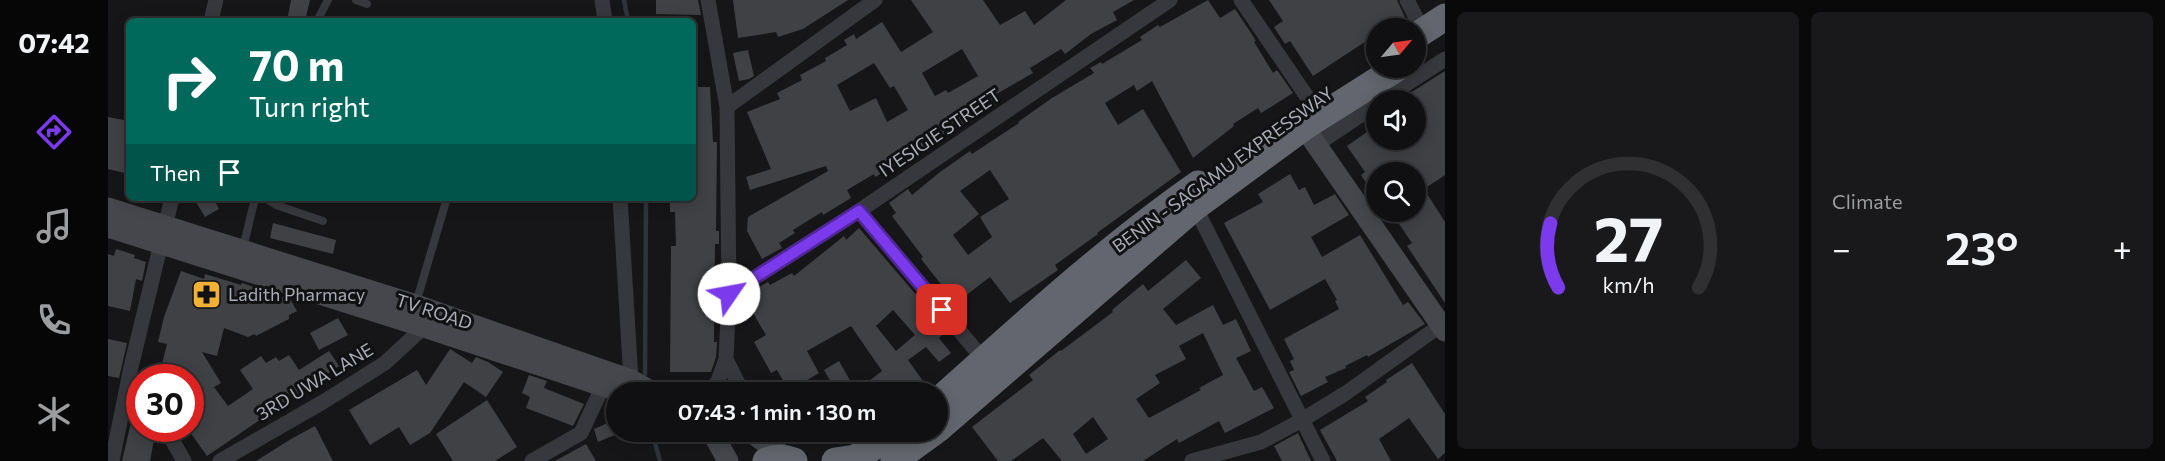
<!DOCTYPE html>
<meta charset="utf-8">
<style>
body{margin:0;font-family:Commissioner,sans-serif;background:#19191b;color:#f1f3f6;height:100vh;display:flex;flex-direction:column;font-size:22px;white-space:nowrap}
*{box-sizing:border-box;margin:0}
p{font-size:20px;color:#9c9d9f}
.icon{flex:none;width:33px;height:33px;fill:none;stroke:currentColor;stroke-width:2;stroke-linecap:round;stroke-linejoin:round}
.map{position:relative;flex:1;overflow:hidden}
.details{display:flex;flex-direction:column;gap:12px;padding:12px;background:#09090a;width:720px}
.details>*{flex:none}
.guide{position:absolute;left:18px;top:18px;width:570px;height:183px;border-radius:9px;box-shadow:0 3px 15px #0003,0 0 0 2px #303032;background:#00695c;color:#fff;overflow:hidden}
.needle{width:39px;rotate:61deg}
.fabs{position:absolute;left:1258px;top:18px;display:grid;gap:12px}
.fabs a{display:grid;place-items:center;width:60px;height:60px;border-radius:50%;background:#101012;box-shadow:0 3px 15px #0003,0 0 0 2px #303032;font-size:30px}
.speed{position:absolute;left:18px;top:364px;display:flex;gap:12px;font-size:30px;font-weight:700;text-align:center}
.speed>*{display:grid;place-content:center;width:78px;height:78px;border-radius:50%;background:#101012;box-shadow:0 3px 15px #0003,0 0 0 2px #303032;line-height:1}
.speed .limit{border:9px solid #d22;background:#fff;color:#111}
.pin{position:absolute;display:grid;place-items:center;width:51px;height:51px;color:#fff;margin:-26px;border-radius:12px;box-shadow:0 3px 9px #0006}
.me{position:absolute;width:66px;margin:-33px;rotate:57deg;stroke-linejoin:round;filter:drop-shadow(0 0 4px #0008)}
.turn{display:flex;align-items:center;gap:21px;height:126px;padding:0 24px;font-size:27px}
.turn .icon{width:78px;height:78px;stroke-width:2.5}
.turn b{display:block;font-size:42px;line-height:51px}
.then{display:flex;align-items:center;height:57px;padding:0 24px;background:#0003;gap:12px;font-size:22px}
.big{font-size:45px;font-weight:600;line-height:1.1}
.details .card{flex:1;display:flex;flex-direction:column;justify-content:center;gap:9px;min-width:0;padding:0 21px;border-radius:9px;background:#19191b}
.details .dial{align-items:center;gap:0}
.dial svg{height:156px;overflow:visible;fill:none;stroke:#303032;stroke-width:7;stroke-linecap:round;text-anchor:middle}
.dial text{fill:#f1f3f6;stroke:none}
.heat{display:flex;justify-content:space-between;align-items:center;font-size:33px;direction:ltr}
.details .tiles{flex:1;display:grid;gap:12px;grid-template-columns:repeat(2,1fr)}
.trip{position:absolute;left:498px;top:382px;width:342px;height:60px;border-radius:30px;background:#101012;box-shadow:0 3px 15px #0003,0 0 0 2px #303032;font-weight:600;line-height:60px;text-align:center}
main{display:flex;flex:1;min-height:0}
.dock{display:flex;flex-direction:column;width:108px;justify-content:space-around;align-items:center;background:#060607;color:#9c9d9f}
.dock .icon{width:42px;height:42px}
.dock .on{color:#7c3aed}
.dock b{font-size:27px;color:#f1f3f6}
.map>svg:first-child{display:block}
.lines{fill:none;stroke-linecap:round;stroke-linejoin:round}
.stream{stroke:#2c353c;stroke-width:4.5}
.building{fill:#404145;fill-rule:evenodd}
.lane{stroke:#37383d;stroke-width:8}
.street{stroke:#37383d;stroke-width:15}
.secondary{stroke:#45474d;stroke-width:21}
.highway{stroke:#63666e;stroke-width:27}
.route-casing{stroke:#51269a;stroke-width:15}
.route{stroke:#7c3aed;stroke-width:10}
.labels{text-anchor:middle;stroke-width:6;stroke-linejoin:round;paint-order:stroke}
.street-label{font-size:18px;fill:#a8adb8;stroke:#111113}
.poi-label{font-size:18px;fill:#a8adb8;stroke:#111113;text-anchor:start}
</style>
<main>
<nav class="dock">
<b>07:42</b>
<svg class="icon on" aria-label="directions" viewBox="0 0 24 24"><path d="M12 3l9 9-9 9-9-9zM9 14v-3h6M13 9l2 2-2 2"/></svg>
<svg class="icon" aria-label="music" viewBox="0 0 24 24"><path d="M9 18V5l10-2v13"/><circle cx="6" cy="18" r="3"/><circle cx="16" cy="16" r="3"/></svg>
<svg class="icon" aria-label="phone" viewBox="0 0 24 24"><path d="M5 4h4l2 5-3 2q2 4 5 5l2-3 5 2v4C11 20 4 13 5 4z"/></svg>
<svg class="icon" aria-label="climate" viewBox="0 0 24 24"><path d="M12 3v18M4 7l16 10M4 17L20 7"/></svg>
</nav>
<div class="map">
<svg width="1337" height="461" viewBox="0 0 1337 461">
<rect width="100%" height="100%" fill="#161618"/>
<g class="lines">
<!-- stream -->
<path class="stream" d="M516 0 520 21
M537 374 538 198
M544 432 552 461"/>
</g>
<!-- building -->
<path class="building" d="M183 0H202L197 21H179Z
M548 0H590L593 15 548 14Z
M625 0H740L695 29 670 37 668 32 630 38Z
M803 0H875L892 25 917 11 926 25 958 0H1026L1005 12 1009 20 983 34 957 54 953 49 922 68 925 73 885 96 890 104 819 146 822 150 799 163 797 160 767 177 766 174 739 190 743 198 715 215 714 212 685 230 687 233 671 243 674 248 654 259 639 231 640 217 720 171 718 166 642 190 638 177 663 169 639 112 672 99 669 93 694 80 692 75 718 61 717 58 739 45 736 40 746 34 748 39 774 22 793 52 825 32ZM854 49 870 76 840 93 838 90 827 96 814 73ZM766 63 782 88 786 86 800 110 779 122 768 98 742 111 729 85Z
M1100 0 1112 18 1127 9 1143 33 1148 41 1146 42 1165 73 1169 70 1185 93 1153 113 1150 108 1125 124 1126 126 1085 158 1044 81 1029 91 1026 85 997 103 1010 125 1035 109 1073 172 989 233 990 234 947 265 950 270 902 303 882 277 848 303 813 259 815 257 784 216 788 213 781 203 800 189 804 195 832 172 862 151 864 154 911 123 910 122 944 98 986 73 982 68 993 62 994 64 1034 40 1032 37 1050 25 1052 27ZM882 170 901 199 872 217 884 237 860 255 845 235 871 214 852 191Z
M1161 0H1289L1298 20 1283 28H1269V34L1205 76 1182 41 1177 44 1166 27 1175 21Z
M640 50 646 76 641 79 631 81 625 53Z
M1337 71V175L1316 189 1337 222V303L1299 246 1304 243 1283 212H1308V172H1269V199L1253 175 1257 172 1239 146 1269 125V140H1308V100H1291Z
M585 87H602L605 142H609L608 231H611V244H607L606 342H609L608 357 603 372H562L563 246H568L567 212H562V198H585Z
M0 117 21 121V174L0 169Z
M1182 174 1191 190 1197 187 1206 205 1227 194 1241 215 1203 237 1214 257 1252 235 1295 305 1300 302 1317 324 1260 357 1259 355 1237 366 1238 368 1217 377 1220 382 1193 396 1181 372 1186 370 1182 361 1186 359 1176 339 1231 309 1227 301 1229 300 1217 279 1162 310 1116 223 1155 202 1150 194Z
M96 198H105L111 209 97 217 88 202Z
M165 223 228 240 225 254 162 238Z
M751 228 839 331 831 338 843 353 831 362 818 347 800 360 817 384 805 393H729L716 370 731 361 748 391 774 371 743 326 699 351 711 373 681 391 669 370 663 373 646 342 658 335 639 303 653 295 649 288 660 282 662 285 684 273 686 276 736 236 738 240ZM785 310 807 335 788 351 768 326Z
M8 249 27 255 26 258 38 262 34 281 28 279 22 311 0 306V254L6 256Z
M1078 260 1093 278 1055 309 1068 325 1105 305 1115 325 1128 319 1143 351 1128 358 1146 391 1154 387 1166 408 1117 433 1111 421 1071 443 1069 439 1035 461H954L935 438 903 461H890L864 427 925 380 921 375 952 350 953 351 1005 312 1004 310 1035 284 1040 291ZM1095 333 1115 375 1091 388 1093 390 1041 418 1028 399 1052 383 1047 375 1078 359 1071 346ZM985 417 1000 439 978 454 965 434Z
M73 271 96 279 97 274 133 285 134 283 182 299 189 311 181 315V319L148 336 147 334 140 337 116 328 109 356 94 352 113 383 106 387 120 406 145 389 132 370 153 356 158 363 168 357 171 361 181 355 191 370 221 351 231 366 99 456 82 432V378H56L52 372 59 344 50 342 56 317Z
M230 318 240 335 211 350 202 333Z
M0 339 19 343 11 378 0 376Z
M342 349 364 363 368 357 380 362 395 372 378 397 356 382 322 433 302 445 291 427 262 445 241 410 309 370 318 385Z
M1304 363 1337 414V453L1330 459 1301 418 1271 439 1283 461H1229L1212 430 1260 401 1257 397 1279 382 1278 380Z
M421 375 439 381 436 388 476 404 465 426 418 408 422 397 414 393Z
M379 400 409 447 387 461H345L328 434Z
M27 405 32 406V429H48L42 461H14Z
M504 421 509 434 490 442 486 429Z
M207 426 225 461H148L183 439Z
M1190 433 1203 461H1174L1166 446Z
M478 444 488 461H447Z"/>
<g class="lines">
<!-- lane -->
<path class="lane" d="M248 0 259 4
M209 21 220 0
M157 198 168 205 215 221
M135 248 147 198
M308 303 339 198"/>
<!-- street -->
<path class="street" d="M494 0 497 21
M1133 0 1204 104
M1299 0 1315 31
M103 21 108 0
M1274 100 1337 59
M619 107 767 0
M1208 145 1269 104
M512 198 523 380
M1087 207 1215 461
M751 211 876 360
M621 294 751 211 1062 0
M618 359 635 393
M600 393 610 381 618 359 621 294 619 107 600 0
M58 429 76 461
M4 461 23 367 64 198
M112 461 215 402 277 363 316 327
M424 461 473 433 495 386
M1084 461 1153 442 1194 420 1238 393 1337 322"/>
<!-- secondary -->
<path class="secondary" d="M1196 127 1337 331
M0 208 308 305 523 380 546 393
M0 227 316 327 516 393
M604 432 620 461
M643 432 679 459"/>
<!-- highway -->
<path class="highway" d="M1308 36 1337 17
M830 401C914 326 997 249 1090 184
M830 429 1087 207 1196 127 1289 68
M658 461C667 457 677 458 686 461
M727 461 747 458 791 432
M786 461 826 432"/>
</g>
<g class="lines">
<defs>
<path id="route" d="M621 294 751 211 834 310"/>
</defs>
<!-- route casing -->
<use href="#route" class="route-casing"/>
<!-- route -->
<use href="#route" class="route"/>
</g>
<!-- icons -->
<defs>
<symbol id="pharmacy-square" viewBox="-11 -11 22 22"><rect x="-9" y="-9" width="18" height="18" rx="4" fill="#f2b134" stroke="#111113"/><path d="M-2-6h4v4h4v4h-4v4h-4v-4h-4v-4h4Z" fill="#111"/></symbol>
</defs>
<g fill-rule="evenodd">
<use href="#pharmacy-square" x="82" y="278" width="33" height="33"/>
</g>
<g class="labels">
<!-- street labels -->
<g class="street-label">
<text transform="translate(832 133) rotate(-34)" y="6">IYESIGIE STREET</text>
<text transform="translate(1115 170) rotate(-36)" y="6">BENIN - SAGAMU EXPRESSWAY</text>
<text transform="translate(326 312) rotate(18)" y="6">TV ROAD</text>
<text transform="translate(207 382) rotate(-31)" y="6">3RD UWA LANE</text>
</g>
<!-- poi labels -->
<g class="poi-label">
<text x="120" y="301">Ladith Pharmacy</text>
</g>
</g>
</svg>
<div class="fabs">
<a><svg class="needle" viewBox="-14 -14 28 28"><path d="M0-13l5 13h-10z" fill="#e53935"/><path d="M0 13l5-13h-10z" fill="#9c9d9f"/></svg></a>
<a><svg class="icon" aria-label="sound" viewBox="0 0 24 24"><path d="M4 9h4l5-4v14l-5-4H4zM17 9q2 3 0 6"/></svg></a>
<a><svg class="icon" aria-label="search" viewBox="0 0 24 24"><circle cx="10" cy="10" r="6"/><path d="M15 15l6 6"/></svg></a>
</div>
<div class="speed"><div class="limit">30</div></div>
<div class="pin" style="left:834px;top:310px;background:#d93025"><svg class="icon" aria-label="arrive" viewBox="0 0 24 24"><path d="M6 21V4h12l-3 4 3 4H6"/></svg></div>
<svg class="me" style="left:621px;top:294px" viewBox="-20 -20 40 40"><circle r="19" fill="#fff"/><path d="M0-13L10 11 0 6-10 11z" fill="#7c3aed"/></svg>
<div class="trip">07:43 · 1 min · 130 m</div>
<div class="guide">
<div class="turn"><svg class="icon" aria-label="right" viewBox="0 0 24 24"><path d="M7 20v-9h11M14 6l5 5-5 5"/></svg><div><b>70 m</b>Turn right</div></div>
<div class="then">Then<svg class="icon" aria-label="arrive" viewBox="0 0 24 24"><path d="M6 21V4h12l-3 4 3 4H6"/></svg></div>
</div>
</div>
<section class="details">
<div class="tiles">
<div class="card dial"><svg viewBox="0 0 100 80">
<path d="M14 69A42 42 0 1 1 86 69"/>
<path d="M14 69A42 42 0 0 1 10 36" stroke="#7c3aed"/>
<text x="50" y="56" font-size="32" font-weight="700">27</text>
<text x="50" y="72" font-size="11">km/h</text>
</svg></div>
<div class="card"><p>Climate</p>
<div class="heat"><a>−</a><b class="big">23°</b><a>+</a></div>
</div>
</div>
</section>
</main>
